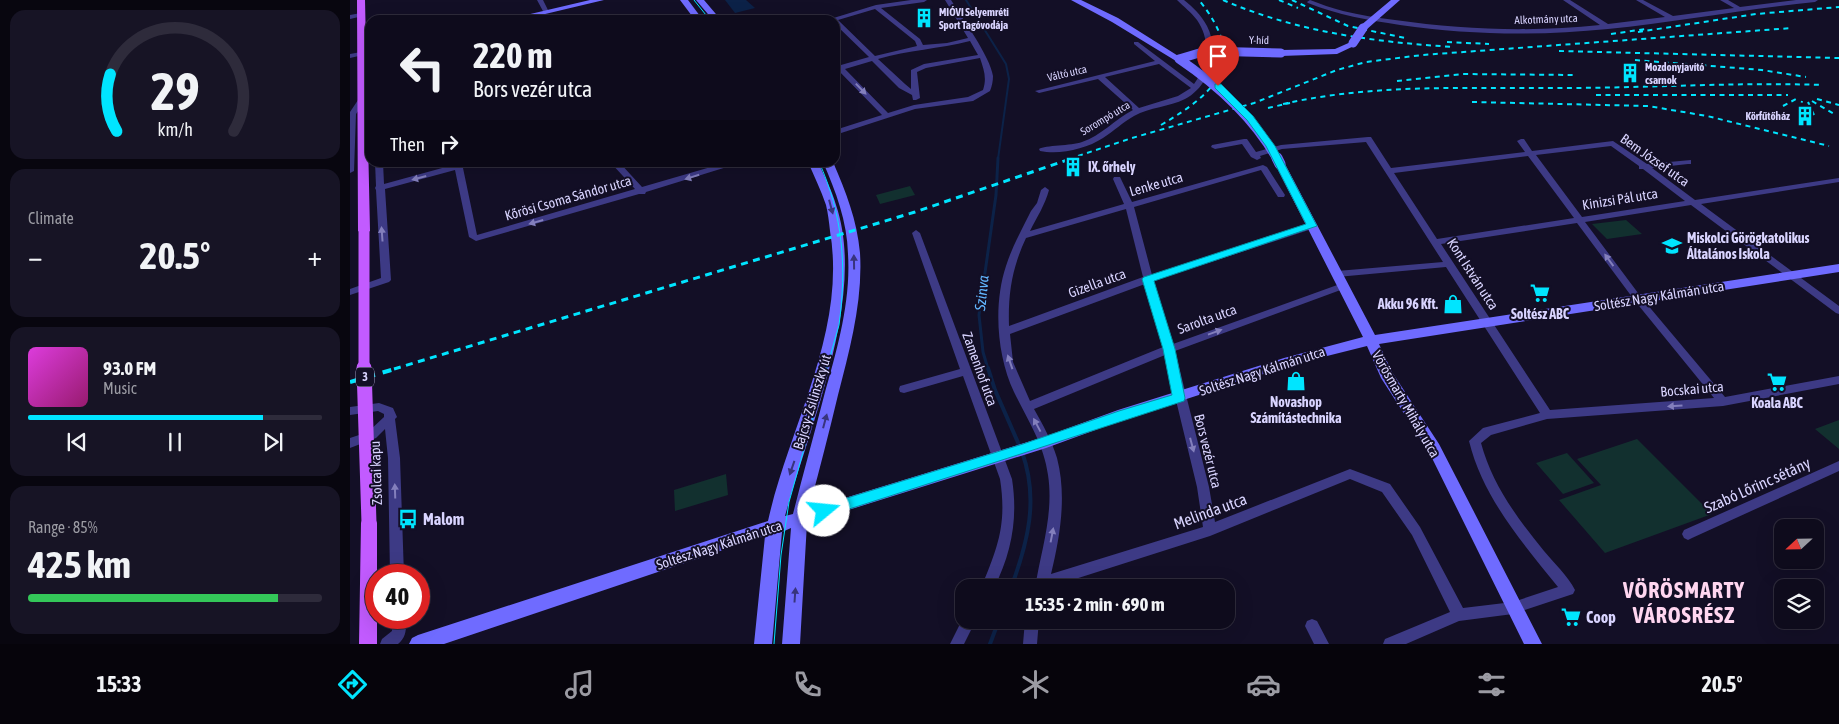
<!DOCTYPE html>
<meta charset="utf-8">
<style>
body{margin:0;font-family:"Asap Condensed",sans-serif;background:#171425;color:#f1f3f6;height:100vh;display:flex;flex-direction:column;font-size:19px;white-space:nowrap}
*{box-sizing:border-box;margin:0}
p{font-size:16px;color:#9b9ba3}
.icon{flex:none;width:28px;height:28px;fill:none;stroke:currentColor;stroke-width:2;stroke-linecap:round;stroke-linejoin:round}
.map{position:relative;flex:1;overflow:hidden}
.panel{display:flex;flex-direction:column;gap:10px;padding:10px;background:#08060f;width:350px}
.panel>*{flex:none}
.guide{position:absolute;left:15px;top:15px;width:475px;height:152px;border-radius:15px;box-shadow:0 5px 20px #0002,0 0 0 1px #2e2b3b;background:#0e0b1c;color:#f1f3f6;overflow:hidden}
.needle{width:32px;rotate:248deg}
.controls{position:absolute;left:1424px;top:519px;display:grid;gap:10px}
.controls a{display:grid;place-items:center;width:50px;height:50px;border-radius:10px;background:#0e0b1c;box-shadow:0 5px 20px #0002,0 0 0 1px #2e2b3b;font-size:25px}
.speed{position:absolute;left:15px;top:564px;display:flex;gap:10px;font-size:25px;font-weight:700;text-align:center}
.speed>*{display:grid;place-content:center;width:65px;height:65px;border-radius:50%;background:#0e0b1c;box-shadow:0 5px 20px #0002,0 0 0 1px #2e2b3b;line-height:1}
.speed .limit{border:8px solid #d22;background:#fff;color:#111}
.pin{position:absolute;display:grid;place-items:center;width:42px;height:42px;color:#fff;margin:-51px -21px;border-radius:50% 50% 50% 0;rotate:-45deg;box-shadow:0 0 5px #0007}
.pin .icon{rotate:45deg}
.me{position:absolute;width:55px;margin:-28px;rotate:73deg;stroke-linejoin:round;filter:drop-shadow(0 0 4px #0008)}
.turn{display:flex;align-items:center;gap:18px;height:105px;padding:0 25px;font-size:22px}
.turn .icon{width:65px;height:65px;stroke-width:2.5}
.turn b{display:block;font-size:35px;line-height:42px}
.then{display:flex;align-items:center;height:48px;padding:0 25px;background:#0003;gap:10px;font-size:19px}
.big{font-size:38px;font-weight:700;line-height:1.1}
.panel .card{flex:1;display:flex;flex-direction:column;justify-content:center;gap:8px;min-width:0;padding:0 18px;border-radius:15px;background:#171425}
.panel .dial{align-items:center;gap:0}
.dial svg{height:130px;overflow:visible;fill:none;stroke:#2e2b3b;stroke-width:7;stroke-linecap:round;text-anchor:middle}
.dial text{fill:#f1f3f6;stroke:none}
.song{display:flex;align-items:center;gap:15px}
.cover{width:60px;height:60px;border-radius:8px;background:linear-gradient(135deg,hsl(300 70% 55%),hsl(320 70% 35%))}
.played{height:5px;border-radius:2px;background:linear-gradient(90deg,#00e5ff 80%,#2e2b3b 80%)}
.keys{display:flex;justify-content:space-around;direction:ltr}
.heat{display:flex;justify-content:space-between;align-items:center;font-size:28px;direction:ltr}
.charge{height:8px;border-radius:4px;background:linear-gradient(90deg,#34c759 85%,#2e2b3b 0)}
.trip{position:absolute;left:605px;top:579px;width:280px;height:50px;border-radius:15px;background:#0e0b1c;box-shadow:0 5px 20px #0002,0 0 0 1px #2e2b3b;font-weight:700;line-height:50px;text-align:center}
.tab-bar{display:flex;height:80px;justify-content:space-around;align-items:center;background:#06040b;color:#9b9ba3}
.tab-bar .icon{width:35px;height:35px}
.tab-bar .selected{color:#00e5ff}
.tab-bar b{font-size:22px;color:#f1f3f6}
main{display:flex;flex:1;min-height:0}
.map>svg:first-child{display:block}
.green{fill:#12302f}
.water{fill:#0c2248}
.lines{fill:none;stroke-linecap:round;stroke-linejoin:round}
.stream-far2{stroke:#0c2248;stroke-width:2}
.stream-far1{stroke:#0c2248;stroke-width:3}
.stream{stroke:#0c2248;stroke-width:4}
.street{fill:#3d3a85;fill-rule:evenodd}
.secondary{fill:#6f6bff;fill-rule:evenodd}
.primary{fill:#c25bff;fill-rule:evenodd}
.tram{stroke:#00e5ff;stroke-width:1}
.rail-far2{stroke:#00e5ff;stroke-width:2;stroke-dasharray:5 4.5;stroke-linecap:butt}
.rail-far1{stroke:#00e5ff;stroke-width:3;stroke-dasharray:7 5.5;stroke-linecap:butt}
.rail{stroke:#00e5ff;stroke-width:4;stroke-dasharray:9 8;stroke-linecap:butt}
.secondary-bridge-far1{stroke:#6f6bff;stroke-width:9}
.secondary-bridge{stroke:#6f6bff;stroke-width:11}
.primary-bridge-far1{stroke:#c25bff;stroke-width:11}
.primary-bridge{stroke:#c25bff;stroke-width:15}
.oneway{fill:#837fbc}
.oneway2{fill:#38347d}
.route{fill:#00e5ff;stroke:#0095a6}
.labels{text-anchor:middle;stroke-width:4;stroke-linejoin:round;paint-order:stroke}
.far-poi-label{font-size:11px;font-weight:bold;fill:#d9d4ff;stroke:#130f26;text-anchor:start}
.far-street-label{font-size:11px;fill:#d9d4ff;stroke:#130f26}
.shield{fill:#130f26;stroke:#9e99be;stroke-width:1}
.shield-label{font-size:12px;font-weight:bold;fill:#d9d4ff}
.street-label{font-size:14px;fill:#d9d4ff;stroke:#130f26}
.poi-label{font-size:14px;font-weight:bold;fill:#d9d4ff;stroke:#130f26}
.water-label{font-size:15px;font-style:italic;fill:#62b6ff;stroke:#130f26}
.near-street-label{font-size:16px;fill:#d9d4ff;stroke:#130f26}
.near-poi-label{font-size:16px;font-weight:bold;fill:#d9d4ff;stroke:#130f26;text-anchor:start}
.near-district-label{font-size:22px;font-weight:bold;letter-spacing:1px;fill:#ffd6f0;stroke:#130f26}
</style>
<main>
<section class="panel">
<div class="card dial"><svg viewBox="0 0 100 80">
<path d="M14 69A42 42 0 1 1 86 69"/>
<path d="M14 69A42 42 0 0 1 10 34" stroke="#00e5ff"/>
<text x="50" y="56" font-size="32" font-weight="700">29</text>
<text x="50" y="72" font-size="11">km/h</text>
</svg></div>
<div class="card"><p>Climate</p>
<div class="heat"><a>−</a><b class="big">20.5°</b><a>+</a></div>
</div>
<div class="card">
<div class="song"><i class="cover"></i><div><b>93.0 FM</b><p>Music</p></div></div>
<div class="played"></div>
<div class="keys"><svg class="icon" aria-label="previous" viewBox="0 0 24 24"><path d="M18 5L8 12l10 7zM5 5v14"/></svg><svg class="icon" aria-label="pause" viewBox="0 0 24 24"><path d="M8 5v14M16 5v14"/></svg><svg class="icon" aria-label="next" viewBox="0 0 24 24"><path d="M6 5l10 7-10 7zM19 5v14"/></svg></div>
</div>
<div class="card"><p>Range · 85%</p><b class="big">425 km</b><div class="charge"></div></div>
</section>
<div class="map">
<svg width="1489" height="644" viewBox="0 0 1489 644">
<rect width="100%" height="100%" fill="#130f26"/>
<!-- green -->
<path class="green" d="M560 186 565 195 530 204 526 195Z
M1276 220 1292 234 1257 239 1242 224Z
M1489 420V449L1465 429Z
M1287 439 1362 514 1255 553 1209 500 1251 485 1227 459Z
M1217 453 1244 483 1213 494 1186 463Z
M376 474 378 495 325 511 324 490Z"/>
<!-- water -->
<path class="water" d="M375 0H396L405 8 385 13Z"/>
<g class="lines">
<!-- stream-far2 -->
<path class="stream-far2" d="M616 0 656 64 659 79 648 159"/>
<!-- stream-far1 -->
<path class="stream-far1" d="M638 369 633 352 629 315 646 195 648 158"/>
<!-- stream -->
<path class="stream" d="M638 368 645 390 670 447
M661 588C678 542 689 499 672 452
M640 644 649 620"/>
<!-- street -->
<path class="street" d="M187 0H193L199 12 198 13H194Z
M561 0H577L574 2 531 8 570 39 573 45 597 43 618 38 595 0H601C612 18 640 56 643 76 643 81 642 86 640 91L623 101 565 109 485 135V130L532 115 485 67V61L491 65 519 57 485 24V20H477L526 5ZM525 9 565 41 567 46 525 56 488 20ZM620 41 628 55 574 64 561 70V89L555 84 528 59C558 50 589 49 620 41ZM630 58C634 70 637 78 633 90L618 97 564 105 538 113 495 69 522 61 549 88 562 95 563 100H566L570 98 567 72 576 68Z
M827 0H834C843 7 851 15 857 26 870 51 860 86 835 99 819 107 800 107 784 116 773 122 764 131 753 138 736 149 710 155 690 151L689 149C695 145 721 146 732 142 751 136 765 119 783 110L748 79 689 93 685 91 805 61 784 44V42H788L844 84C858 65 861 40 847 20 841 12 834 7 827 0ZM809 64 841 88 828 96 789 108 755 77Z
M960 0C971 4 981 8 993 11 1010 15 1027 18 1045 20 1114 30 1182 32 1250 25L1213 0H1220L1258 24 1315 17 1286 0H1293L1323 16 1384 8 1370 0H1378L1390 7 1446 0H1468L1465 2C1396 9 1327 22 1258 29 1189 36 1119 35 1050 25 1018 20 988 15 958 3L957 2Z
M11 13 13 14V16L0 19V15Z
M11 52 13 53V55L0 58V54Z
M10 97H16L20 100V105L14 103 6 114 4 171 0 173V112Z
M1018 137H1021L1041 168 1175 152 1167 141 1171 139H1174L1182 151 1263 141 1297 164 1341 160V164H1338L1302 168 1345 200 1489 178V182L1351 204 1489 306V314L1486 313 1341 205 1235 222 1291 297 1375 397 1489 376V384L1373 406 1197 419 1141 435 1131 443C1142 484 1167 518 1194 551 1204 563 1218 576 1225 590L1223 594 1163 614 1109 621 1056 644H1033L1035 639 1100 612 1062 535 1032 492 1000 479 860 536 697 588H685C691 550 704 514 698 475 694 444 677 419 664 392 647 356 643 305 656 266 662 247 672 229 681 211L687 203 691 190 695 187 699 190C695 205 687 217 680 231L774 204 763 179 764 177H770L782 202 913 165 917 167 935 195 934 197H928L911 170 784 207 802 275 959 224 962 223 966 226 965 228 803 281 823 344 990 284 993 283 998 286 996 288 825 351 859 487 865 522 1000 469 1040 484 1070 527 1113 608 1163 602 1208 587C1172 542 1133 498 1119 441L1133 428 1190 413 1096 267 987 277 982 274 987 271 1093 262 1016 142 932 149 910 156 911 158 907 160 901 157 892 144 865 149 861 147 862 145 894 139H897L906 152 931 145ZM1261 146 1289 166V169H1293L1335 201 1232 217 1186 155ZM1178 156 1224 218 1087 239 1044 173ZM776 209 793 277 659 326C658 293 662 268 676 238ZM1227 223 1285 301 1364 398 1200 410 1091 244ZM795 284 813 347 680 401 663 362 660 334ZM815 355 847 487 853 527 701 574C710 537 717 496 707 458 702 441 693 425 684 409Z
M25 162H33L34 184 114 162H129L113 168 127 235 285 189 260 162H269L292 187 378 162H393L296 192 295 194H289L126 241 119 237 105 170 35 189 41 280 39 282 0 295V289L31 278 26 190 25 188 26 186Z
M566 230 570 233 662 479C668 518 662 552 644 588H631C648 547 657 524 650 479L613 376 554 393 550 392 549 389 550 386 610 369 562 233Z
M29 403 43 408 47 417 45 419 50 458 54 575H40L38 458 35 429 26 438 0 448V438L18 432 34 417V414L28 411 0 415V407Z
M1489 461V471L1342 538 1338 540 1334 538 1332 534 1334 530Z
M614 616V620H626L614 644H600Z
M42 618H56C56 629 57 636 48 644H30L32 639 42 631Z
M962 619 967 621 979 644H964L955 626 957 621Z
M675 620H689L687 644H673Z"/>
<!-- secondary -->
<path class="secondary" d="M240 0H254L170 20H155Z
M330 0H338L353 20H345Z
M346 0H354L371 20H363Z
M721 0H731L768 18 833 59 826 61 762 22Z
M1041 0H1050L1016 30H1010V26Z
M1003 41 1007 43 1006 45 987 54 931 56 927 53 931 50 985 49Z
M20 57V64L15 68H9V64Z
M930 161 935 164 1025 335 1489 264V272L1029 344 1042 372 1089 444 1192 644H1174L1079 452 1031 378 1017 346 941 365 778 418 696 448 457 523 450 644H432L441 528 432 532 422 644H404L415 536 94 644H59L62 638 68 635 418 521C439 426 497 332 480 231 479 222 478 213 476 205 471 190 464 176 458 162H468C474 176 482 190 486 205 517 296 459 427 435 516L443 514C453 474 464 435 474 396 487 350 501 302 498 254 497 221 486 192 473 162H483C496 192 507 220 510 253 513 300 500 349 488 395 479 433 469 471 459 509L694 437 768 410 934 358 1013 337 925 164Z"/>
<!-- primary -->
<path class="primary" d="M7 0H15L20 231 14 234 8 231Z
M19 516 25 518 27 523V644H9L11 523 13 518Z"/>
<!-- tram -->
<path class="tram" d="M344 0 360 20
M424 644 431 555 439 502 489 325C497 267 493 215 469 162"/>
<!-- rail-far2 -->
<path class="rail-far2" d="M873 0C947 32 1024 42 1104 47
M929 0 948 8
M942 0 998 26 1055 38
M1288 32 1406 14 1489 7
M1261 34 1296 29
M1097 42 1139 44
M1209 51 1489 58
M1285 60 1412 70 1456 77
M1047 81 1113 74 1225 75
M1246 95H1438
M1467 99 1489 105
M1462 101 1486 115
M1122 102 1298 106 1357 116 1479 146
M1458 102 1464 115
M933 104C1026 83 1118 89 1212 88 1299 88 1386 82 1473 85
M1433 106 1446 99
M918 108 940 103
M1450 112 1452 101
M811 125C869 91 898 61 849 0
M719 159 782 138 904 103 987 70 1016 62 1072 55 1442 28"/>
<!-- rail-far1 -->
<path class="rail-far1" d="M44 369 565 212 723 158"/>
<!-- rail -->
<path class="rail" d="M0 382 48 368"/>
<!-- secondary-bridge-far1 -->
<path class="secondary-bridge-far1" d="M1003 43 1013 28
M829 59C869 86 903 117 927 159
M829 59 856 51 931 53"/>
<!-- secondary-bridge -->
<path class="secondary-bridge" d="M927 158 930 164"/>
<!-- primary-bridge-far1 -->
<path class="primary-bridge-far1" d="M14 231V369"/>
<!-- primary-bridge -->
<path class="primary-bridge" d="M14 368 19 523"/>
</g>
<!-- one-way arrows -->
<defs><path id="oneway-solid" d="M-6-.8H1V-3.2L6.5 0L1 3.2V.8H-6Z" transform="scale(1.25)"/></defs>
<g class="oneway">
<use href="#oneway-solid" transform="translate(511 89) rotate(46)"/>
<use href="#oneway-solid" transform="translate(342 177) rotate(163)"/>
<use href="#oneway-solid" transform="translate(69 178) rotate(165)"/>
<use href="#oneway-solid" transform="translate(186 222) rotate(164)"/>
<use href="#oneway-solid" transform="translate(32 234) rotate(-94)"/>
<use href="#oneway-solid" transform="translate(1259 260) rotate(-126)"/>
<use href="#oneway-solid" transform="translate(865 332) rotate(-20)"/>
<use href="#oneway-solid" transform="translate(660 362) rotate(-109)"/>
<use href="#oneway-solid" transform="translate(1325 406) rotate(176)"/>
<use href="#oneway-solid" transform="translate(687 425) rotate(-118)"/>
<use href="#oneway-solid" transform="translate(842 445) rotate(75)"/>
<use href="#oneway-solid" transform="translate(45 491) rotate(-92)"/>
<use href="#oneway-solid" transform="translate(702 535) rotate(-79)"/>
</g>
<g class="oneway2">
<use href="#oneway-solid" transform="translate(481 207) rotate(75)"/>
<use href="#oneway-solid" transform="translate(504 262) rotate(-91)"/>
<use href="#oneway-solid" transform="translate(475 421) rotate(-75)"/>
<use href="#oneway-solid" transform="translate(442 468) rotate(109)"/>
<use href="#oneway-solid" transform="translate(445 595) rotate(-86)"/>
</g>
<!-- route -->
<path class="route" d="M865 84H871L903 116 925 146 967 226 804 281 825 349 835 398 834 401C714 440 594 479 474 517L469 515 467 511 469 507 474 505 673 444 769 411 822 395 813 349 792 279 794 277 956 224 916 146 897 120 865 88Z"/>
<!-- icons -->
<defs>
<symbol id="building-bare" viewBox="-9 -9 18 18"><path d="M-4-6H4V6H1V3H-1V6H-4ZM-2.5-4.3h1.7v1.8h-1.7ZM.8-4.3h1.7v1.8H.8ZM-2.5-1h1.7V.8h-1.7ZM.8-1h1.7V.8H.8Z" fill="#00e5ff" stroke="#130f26" stroke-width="2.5" paint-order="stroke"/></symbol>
<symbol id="school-bare" viewBox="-9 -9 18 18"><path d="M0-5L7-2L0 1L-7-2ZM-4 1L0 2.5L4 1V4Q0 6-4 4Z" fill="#00e5ff" stroke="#130f26" stroke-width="2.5" paint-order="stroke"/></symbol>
<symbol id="supermarket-bare" viewBox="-9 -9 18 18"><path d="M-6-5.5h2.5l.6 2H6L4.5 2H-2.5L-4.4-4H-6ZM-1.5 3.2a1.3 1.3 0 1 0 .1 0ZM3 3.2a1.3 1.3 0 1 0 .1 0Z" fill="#00e5ff" stroke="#130f26" stroke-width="2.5" paint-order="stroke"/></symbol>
<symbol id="shop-bare" viewBox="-9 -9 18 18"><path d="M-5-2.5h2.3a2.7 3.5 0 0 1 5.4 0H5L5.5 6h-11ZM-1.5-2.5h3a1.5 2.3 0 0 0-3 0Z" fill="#00e5ff" stroke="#130f26" stroke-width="2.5" paint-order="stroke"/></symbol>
<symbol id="bus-bare" viewBox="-9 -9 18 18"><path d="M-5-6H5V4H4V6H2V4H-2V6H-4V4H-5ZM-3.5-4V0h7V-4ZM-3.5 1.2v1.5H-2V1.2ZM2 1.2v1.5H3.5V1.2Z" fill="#00e5ff" stroke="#130f26" stroke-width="2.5" paint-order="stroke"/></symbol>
</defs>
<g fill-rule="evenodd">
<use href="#building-bare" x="560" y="4" width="28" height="28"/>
<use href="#building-bare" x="1266" y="59" width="28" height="28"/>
<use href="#building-bare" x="1441" y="102" width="28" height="28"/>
<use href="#building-bare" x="709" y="153" width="28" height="28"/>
<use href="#school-bare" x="1308" y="232" width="28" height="28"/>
<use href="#supermarket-bare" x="1176" y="279" width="28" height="28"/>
<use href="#shop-bare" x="1089" y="290" width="28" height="28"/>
<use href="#shop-bare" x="932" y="367" width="28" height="28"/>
<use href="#supermarket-bare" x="1413" y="368" width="28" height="28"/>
<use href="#bus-bare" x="44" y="505" width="28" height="28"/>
<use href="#supermarket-bare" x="1207" y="603" width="28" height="28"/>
</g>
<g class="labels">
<!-- far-poi labels -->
<g class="far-poi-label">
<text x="589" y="16">MIÓVI Selyemréti<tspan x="589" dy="13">Sport Tagóvodája</tspan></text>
<text x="1295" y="71">Mozdonyjavító<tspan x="1295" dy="13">csarnok</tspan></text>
<text x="1440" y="120" text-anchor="end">Körfűtőház</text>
</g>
<!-- far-street labels -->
<g class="far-street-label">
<text transform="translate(1196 19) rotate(-2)" y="4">Alkotmány utca</text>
<text transform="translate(909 40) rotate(1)" y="4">Y-híd</text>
<text transform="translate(717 73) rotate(-13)" y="4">Váltó utca</text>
<text transform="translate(755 118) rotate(-31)" y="4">Sorompó utca</text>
</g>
<!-- shield labels -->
<rect class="shield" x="6" y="367.5" width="18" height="19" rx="4"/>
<g class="shield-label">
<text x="15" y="381">3</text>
</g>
<!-- street labels -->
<g class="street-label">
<text transform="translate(1305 160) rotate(35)" y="5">Bem József utca</text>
<text transform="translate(806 184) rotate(-16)" y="5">Lenke utca</text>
<text transform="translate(218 198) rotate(-16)" y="5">Kőrösi Csoma Sándor utca</text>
<text transform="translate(1270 199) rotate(-9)" y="5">Kinizsi Pál utca</text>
<text transform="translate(1123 274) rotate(57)" y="5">Kont István utca</text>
<text transform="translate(747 283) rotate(-20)" y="5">Gizella utca</text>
<text transform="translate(1309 296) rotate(-9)" y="5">Soltész Nagy Kálmán utca</text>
<text transform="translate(857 319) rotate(-20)" y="5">Sarolta utca</text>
<text transform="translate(630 369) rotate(70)" y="5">Zamenhof utca</text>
<text transform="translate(912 371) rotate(-18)" y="5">Soltész Nagy Kálmán utca</text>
<text transform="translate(1342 389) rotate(-5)" y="5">Bocskai utca</text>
<text transform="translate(462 402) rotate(-73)" y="5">Bajcsy-Zsilinszky út</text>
<text transform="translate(1056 404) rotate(60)" y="5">Vörösmarty Mihály utca</text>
<text transform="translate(858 451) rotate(76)" y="5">Bors vezér utca</text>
<text transform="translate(26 473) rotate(-92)" y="5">Zsolcai kapu</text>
<text transform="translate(369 545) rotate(-18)" y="5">Soltész Nagy Kálmán utca</text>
</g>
<!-- poi labels -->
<g class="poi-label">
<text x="738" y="172" text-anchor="start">IX. őrhely</text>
<text x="1337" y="243" text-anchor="start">Miskolci Görögkatolikus<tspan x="1337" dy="16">Általános Iskola</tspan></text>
<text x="1088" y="309" text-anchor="end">Akku 96 Kft.</text>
<text x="1190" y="319">Soltész ABC</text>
<text x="946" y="407">Novashop<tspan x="946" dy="16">Számítástechnika</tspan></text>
<text x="1427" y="408">Koala ABC</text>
</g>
<!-- water labels -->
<g class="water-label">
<text transform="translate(632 293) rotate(-84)" y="5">Szinva</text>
</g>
<!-- near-street labels -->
<g class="near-street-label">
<text transform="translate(1407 485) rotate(-24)" y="6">Szabó Lőrinc sétány</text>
<text transform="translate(860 511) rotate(-20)" y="6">Melinda utca</text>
</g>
<!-- near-poi labels -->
<g class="near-poi-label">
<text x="73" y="525">Malom</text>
<text x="1236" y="623">Coop</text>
</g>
<!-- near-district labels -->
<g class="near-district-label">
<text x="1334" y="598">VÖRÖSMARTY<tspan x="1334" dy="25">VÁROSRÉSZ</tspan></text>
</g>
</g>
</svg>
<div class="controls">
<a><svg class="needle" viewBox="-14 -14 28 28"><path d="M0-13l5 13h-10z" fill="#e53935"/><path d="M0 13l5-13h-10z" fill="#9b9ba3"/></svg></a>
<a><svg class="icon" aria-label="layers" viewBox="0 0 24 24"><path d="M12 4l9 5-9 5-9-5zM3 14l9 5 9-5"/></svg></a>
</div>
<div class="speed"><div class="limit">40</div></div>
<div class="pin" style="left:868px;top:86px;background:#d93025"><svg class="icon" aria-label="arrive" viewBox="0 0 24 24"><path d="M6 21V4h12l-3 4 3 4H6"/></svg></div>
<svg class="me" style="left:474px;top:511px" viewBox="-20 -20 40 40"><circle r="19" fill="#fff"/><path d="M0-13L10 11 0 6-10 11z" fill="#00e5ff"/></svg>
<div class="trip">15:35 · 2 min · 690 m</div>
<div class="guide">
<div class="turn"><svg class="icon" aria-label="left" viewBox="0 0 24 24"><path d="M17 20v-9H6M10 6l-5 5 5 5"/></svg><div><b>220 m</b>Bors vezér utca</div></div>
<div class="then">Then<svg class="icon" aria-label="right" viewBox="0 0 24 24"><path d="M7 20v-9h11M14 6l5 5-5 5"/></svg></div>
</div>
</div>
</main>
<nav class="tab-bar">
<b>15:33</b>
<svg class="icon selected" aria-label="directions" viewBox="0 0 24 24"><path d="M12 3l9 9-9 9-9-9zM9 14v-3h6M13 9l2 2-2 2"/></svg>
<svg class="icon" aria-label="music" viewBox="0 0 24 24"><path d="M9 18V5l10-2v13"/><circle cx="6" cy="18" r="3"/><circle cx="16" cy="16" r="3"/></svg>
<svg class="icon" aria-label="phone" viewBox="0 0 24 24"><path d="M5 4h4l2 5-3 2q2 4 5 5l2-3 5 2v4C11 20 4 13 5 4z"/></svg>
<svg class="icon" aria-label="climate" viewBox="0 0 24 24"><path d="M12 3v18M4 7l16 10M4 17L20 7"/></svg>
<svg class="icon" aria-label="car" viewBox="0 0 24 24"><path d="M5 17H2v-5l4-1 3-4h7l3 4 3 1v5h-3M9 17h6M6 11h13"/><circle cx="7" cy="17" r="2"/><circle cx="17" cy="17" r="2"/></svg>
<svg class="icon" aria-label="filters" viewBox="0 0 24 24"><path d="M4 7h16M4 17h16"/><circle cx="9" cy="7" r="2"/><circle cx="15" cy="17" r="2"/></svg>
<b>20.5°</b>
</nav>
